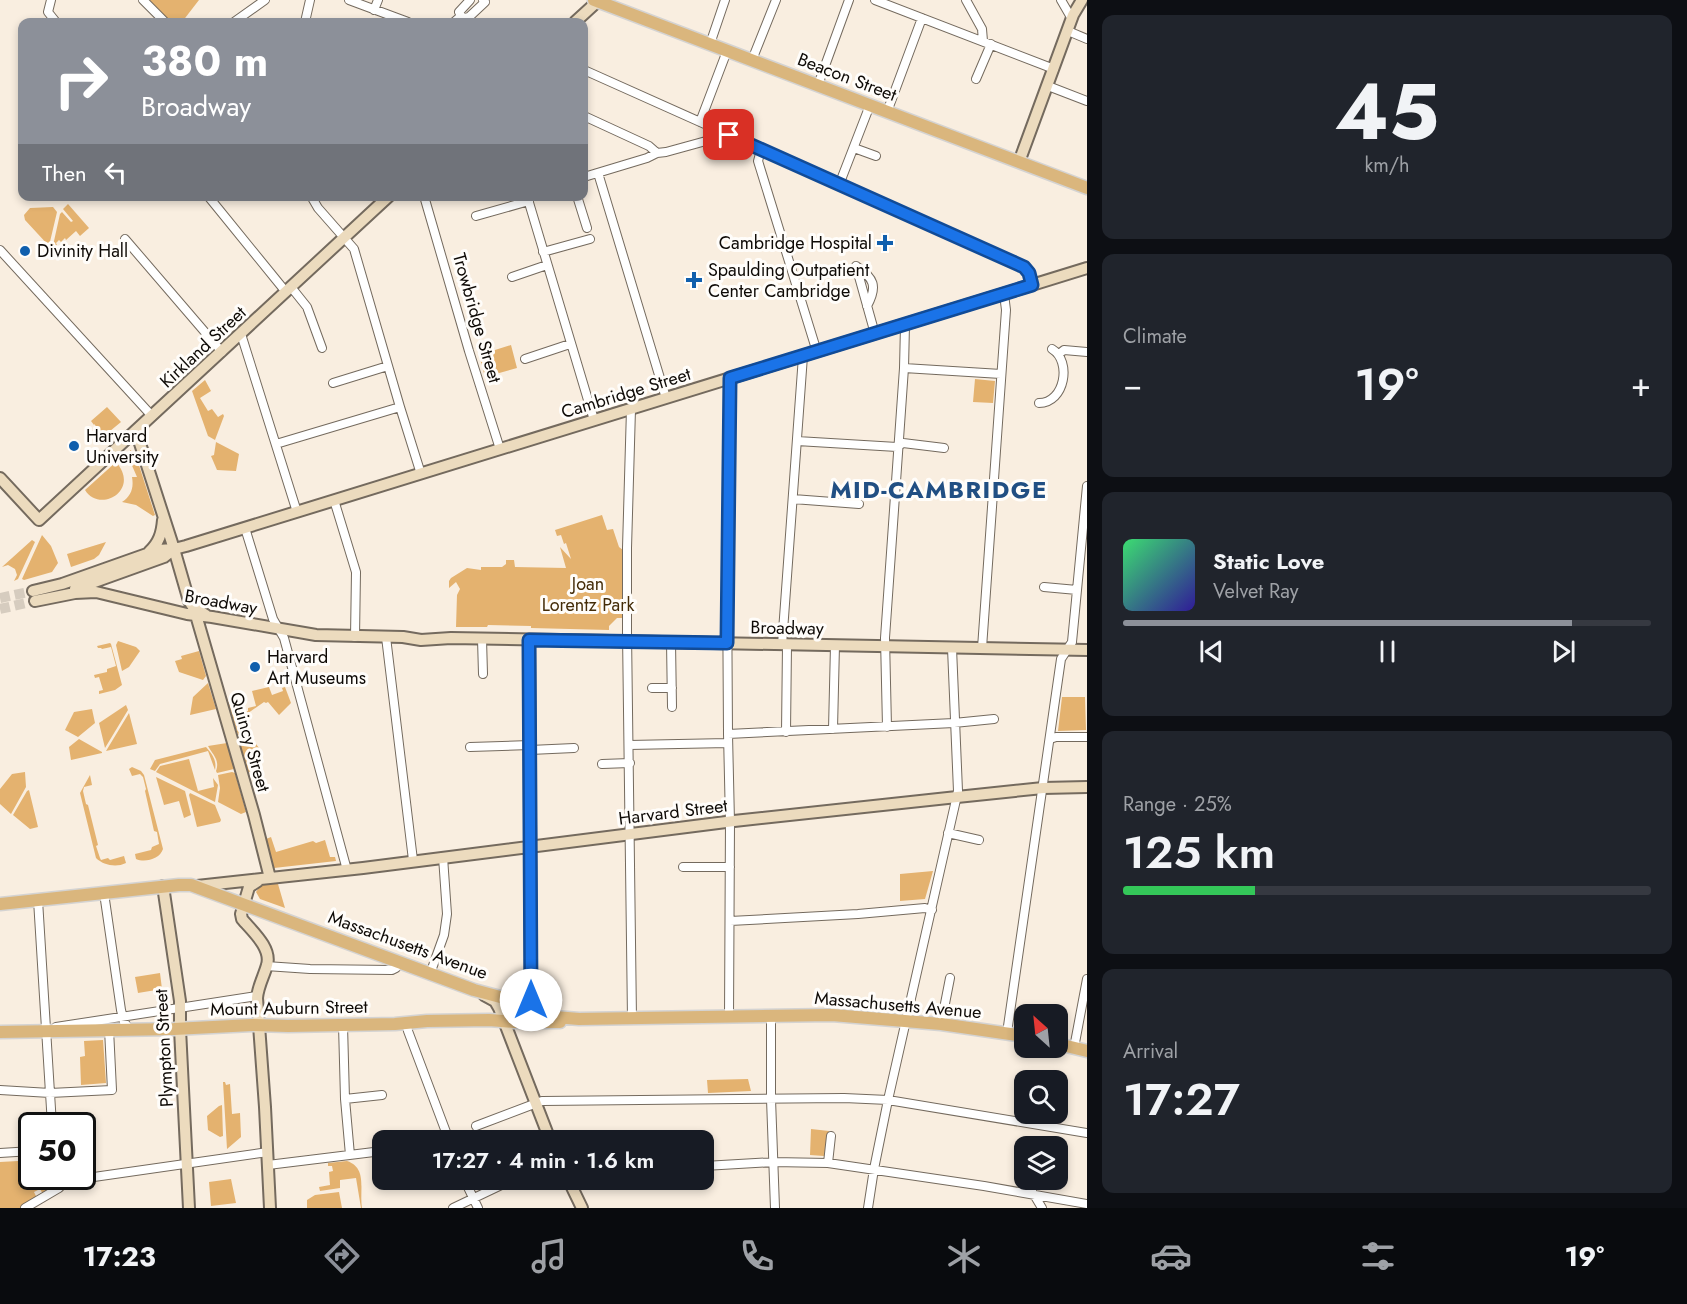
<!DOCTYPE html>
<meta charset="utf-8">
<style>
body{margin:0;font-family:Jost,sans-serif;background:#20242c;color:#f1f3f6;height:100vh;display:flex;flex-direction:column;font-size:22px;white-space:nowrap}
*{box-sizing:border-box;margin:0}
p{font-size:20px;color:#9ea1a6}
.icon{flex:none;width:33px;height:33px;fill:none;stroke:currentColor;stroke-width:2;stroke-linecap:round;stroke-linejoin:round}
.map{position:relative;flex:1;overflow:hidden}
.side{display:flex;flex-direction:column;gap:15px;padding:15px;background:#0d0f14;width:600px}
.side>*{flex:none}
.hud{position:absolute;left:18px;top:18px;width:570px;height:183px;border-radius:12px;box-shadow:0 3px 9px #0003;background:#8c9099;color:#fff;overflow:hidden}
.needle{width:39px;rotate:333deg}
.controls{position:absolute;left:1014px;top:1004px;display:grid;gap:12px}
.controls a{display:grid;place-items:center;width:54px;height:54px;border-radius:12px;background:#171b24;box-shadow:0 3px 9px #0003;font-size:30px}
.speed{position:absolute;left:18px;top:1112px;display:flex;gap:12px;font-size:30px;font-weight:700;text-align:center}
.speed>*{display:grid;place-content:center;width:78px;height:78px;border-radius:50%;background:#171b24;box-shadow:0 3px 9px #0003;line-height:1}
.speed .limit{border:3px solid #111;border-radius:9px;background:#fff;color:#111}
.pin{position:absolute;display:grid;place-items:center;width:51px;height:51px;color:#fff;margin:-26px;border-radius:12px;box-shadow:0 3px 9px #0006}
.me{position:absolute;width:66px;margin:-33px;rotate:0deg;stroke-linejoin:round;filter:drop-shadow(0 0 4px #0008)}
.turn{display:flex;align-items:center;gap:21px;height:126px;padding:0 24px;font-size:27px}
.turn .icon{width:78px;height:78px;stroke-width:2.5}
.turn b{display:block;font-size:42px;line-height:51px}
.then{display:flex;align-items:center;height:57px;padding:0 24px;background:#0003;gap:12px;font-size:22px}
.big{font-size:45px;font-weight:600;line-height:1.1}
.side .card{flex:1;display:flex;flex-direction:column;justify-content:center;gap:9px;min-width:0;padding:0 21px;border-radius:12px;background:#20242c}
.side .dial{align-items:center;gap:0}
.dial b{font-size:78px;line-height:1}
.song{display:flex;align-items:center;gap:18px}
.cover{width:72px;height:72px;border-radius:9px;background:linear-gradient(135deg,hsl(140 70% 55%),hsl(250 70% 35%))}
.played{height:6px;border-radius:3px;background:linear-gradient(90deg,#8c9099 85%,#363941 85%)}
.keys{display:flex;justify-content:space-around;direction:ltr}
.heat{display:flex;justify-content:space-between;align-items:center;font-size:33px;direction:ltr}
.charge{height:9px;border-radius:4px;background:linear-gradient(90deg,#34c759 25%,#363941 0)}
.trip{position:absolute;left:372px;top:1130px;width:342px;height:60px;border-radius:12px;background:#171b24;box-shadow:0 3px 9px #0003;font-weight:600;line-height:60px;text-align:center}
.tab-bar{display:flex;height:96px;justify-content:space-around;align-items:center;background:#090b0e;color:#9ea1a6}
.tab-bar .icon{width:42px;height:42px}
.tab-bar .on{color:#8c9099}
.tab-bar b{font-size:27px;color:#f1f3f6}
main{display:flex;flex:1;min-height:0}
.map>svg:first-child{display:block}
.green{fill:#e4b26f}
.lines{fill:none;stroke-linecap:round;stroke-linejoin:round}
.secondary-tunnel{stroke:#d6ccbf;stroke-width:10;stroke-dasharray:10 5;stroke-linecap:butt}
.street-casing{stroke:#746a5e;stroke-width:10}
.secondary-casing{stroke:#746a5e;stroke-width:14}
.primary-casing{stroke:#d4d3d2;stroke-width:15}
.street{stroke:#fff;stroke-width:8}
.secondary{stroke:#ecdbbe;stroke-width:10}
.primary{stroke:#dab67d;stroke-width:12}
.route-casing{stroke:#114b97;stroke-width:15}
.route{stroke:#1a73e8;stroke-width:10}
.poi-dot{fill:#105fad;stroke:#fffdfa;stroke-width:2}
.labels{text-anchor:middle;stroke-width:6;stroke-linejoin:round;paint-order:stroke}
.street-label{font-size:18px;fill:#0e0a06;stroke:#fffdfa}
.poi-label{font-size:18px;fill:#0e0a06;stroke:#fffdfa;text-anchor:start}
.park-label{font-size:18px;fill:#442c08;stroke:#fffdfa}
.district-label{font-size:24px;font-weight:bold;letter-spacing:1.5px;fill:#214f83;stroke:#fffdfa}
</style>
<main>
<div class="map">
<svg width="1087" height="1208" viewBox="0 0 1087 1208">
<rect width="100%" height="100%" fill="#f9eee0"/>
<!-- green -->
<path class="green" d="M149 0H199L182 22H171Z
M68 204 89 228 80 236 76 231 66 240 65 238 61 242 59 240 56 243 57 245 52 250 60 214 62 212 71 222 73 221 63 209Z
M53 207 57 212 49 246 25 220 24 215 30 208Z
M511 345 517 368 485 377 479 355Z
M975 379 995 381 993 403 973 402Z
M205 380 211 391 200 398 208 411 212 409 218 417 223 414 224 416 215 440 208 436 192 391Z
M107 407 121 422 104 436 95 425V424L94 425 91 421Z
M216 442 239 454 236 471 217 470 211 456 214 455Z
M130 450 135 453 137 459 155 515 153 516 136 505 122 502C131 496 134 488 132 477H137L130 461Z
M116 462C141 490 100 514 85 490Z
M602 515 607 530 613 529 619 547 623 550 622 618H617L609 626V630L531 628V626L488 625 487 627H456L457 595 460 589 456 582 449 588V581L451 578 467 568 481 570V567H502L506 564V560H514L515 567 566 568 560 547 571 559 566 543 564 544 561 535 557 536 555 530Z
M42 535 51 546 58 563 52 572 24 580 22 579Z
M32 540 35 542 18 579 14 581 17 575 15 569 8 565 2 567Z
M106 542 99 555 94 559 71 567 67 554Z
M118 641 136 647 140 651 129 667 122 671 116 645Z
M110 643 111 644 122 685 115 690 99 694V691L103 690 99 677 95 678 94 675 107 672V669L116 666 111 647 102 649 101 648H98L97 646Z
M199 651 206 676 203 680 179 672 175 661 182 659 181 656Z
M208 683 216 709 190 715 193 697Z
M223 687 233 715 248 711V708L256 706 252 691 269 687 272 695 283 691 282 688 285 687 291 703 279 715 268 702 266 703 264 702 241 718 238 727 242 735H238Z
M1062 697H1085L1086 730 1058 731Z
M126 705 128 710 105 748 99 723Z
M92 709 95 723 78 737 65 730 74 712Z
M129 713 137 744 106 751Z
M238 738 253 740 259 748 254 763 249 766 250 771 248 774Z
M79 739 102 752V753L71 760 69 747Z
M227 743 234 769 217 773 216 771C220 760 213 755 208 746Z
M206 747C212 754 217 760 215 770L208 751 160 764 155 771 150 769 155 760Z
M189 759 198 791 214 787 213 778 218 785 215 802 156 772 160 766Z
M132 767 141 771 144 775 163 849C160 859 145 863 136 859L135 854 151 850 152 847 159 844 157 832 154 831 145 791 146 789 143 777 140 774 132 776 129 769Z
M25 772 26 787 11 814 0 804V789L12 774Z
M232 772 235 773 246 812 241 814 218 802 220 788 218 775Z
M90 775 92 785 84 787 83 791 86 804 88 805 98 845 96 846 100 858 101 860 108 858 110 860 124 856 126 863C116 868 103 865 96 858L80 793Z
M156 777 185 791 191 815 184 818 179 801 164 805Z
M29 790 38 827 30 829 13 815 27 791Z
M190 793 215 805 221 820 220 822 197 827 189 795Z
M271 837 276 852 313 841 316 843 325 840 330 857H335L336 861 274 868 266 839Z
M933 871 925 899 900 901V874Z
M275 883 278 884 285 908 260 899 256 892 261 885Z
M160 973 162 989 138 993 135 977Z
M103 1040 106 1083 81 1085 80 1057 85 1056 84 1041Z
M748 1079 751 1091 708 1093 707 1080Z
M223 1082H225L226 1085 230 1084 232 1114 240 1113 241 1137 227 1149Z
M222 1105 223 1136 220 1137 208 1130 207 1116 219 1106Z
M811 1129 829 1131 824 1156 810 1155Z
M20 1155 21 1160H31L32 1176H53L57 1187 43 1194 40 1189 34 1192 37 1198 22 1208H0V1162L18 1161V1156Z
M347 1161C368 1168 359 1191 362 1208H361L356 1178 340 1180V1188L320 1191 319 1187 330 1185 329 1172 333 1171 332 1166H328V1163Z
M231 1179 236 1203 211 1206 209 1182Z
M339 1192 342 1208H307V1200L315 1195Z"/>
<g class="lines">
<!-- secondary-tunnel -->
<path class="secondary-tunnel" d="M0 598 33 591
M0 609 35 601"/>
<defs>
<path id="street" d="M51 0 48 12 56 22
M143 0 165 22
M349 0 408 22
M875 0 1054 69
M966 0 982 29 983 41
M1061 0 1072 19
M374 10 378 0
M461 16 465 18 469 17 485 2 483 0
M234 22 265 0
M305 22 310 0
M454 22 461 16 459 12 470 0
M1068 31 1087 39
M710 44 725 0
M752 60 776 0
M584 70 1024 267 1029 273 1032 285
M976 79 991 44
M818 85 849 0
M1048 86 1087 101
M887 112 922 18
M584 116 649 146 657 153
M700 122 727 51
M854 148 876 156
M761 150 758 161 817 352
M598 173 666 398
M584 177 647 158 657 153 666 152 706 141 713 128
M839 185 870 105
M208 196 286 292
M311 196 318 208 354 249 400 407 421 474
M424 196 469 351 500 449
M527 196 594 420
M577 196 587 228
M476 216 529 201
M125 239 222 352
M0 250 152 416
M543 252 590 239
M856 266 875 334
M856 266C874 278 878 286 867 306
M512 277 547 265
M291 287 307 307 322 348
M241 334 297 512
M1059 354 1064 350 1087 352
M525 359 570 344
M904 368 1001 374
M333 383 388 366
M1039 403C1065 403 1072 361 1052 349
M631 409 627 548V633L632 1019
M797 441 897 447 903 443 944 448
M276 444 400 407
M793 499 859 504
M334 500 356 572 355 637
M245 528 273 619 284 638 347 870
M1044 587 1077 590
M386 637 413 860
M482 639 483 674
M671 642 672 707
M782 645 803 356
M982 648 1006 310 1004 294
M652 688H672
M887 727 885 638 904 368 905 325
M833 729 835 645
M786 732 787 645
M728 734 954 723 994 719
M1050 739 1056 737H1087
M629 745 728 743
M470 747 530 745
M530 750 574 748
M602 764 630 763
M948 833 979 840
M683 867H730
M104 893 121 1010 124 1022 130 1030
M38 900 52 1125
M730 921 858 914 925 908 932 910
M266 966 310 969 392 970 396 968 399 962
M430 974 444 935 447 914 443 857
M771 1015V1099L775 1208
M729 1017 730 822 728 734 727 575 730 378
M406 1023 408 1031 449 1140
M941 1024 950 978
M343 1025 345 1099 350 1155
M56 1027 257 996
M1007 1033 1061 659 1072 642 1087 486
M1074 1048 1087 979
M0 1090 50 1093 112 1090 109 1029
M345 1099 382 1095
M476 1126 542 1101 844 1098 888 1100 1087 1133
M0 1153 32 1151
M828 1163 831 1136
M268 1165 382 1151
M704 1166 773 1162 828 1163 984 1186 1087 1204
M464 1179 478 1208
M1033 1193 1042 1208
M25 1208 59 1188 66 1181 268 1152
M453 1208 514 1179
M868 1208 874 1169 888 1100 958 791 952 648"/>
<path id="secondary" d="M575 22 599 0
M1019 162 1073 15 1082 0
M136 431 174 549 189 601 193 607 206 615
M0 478 39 520 389 196
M149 552C159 543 162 533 163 520
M75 589 164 557 174 549
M33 591 62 584 158 550 174 549 186 546 1087 268
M35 601 75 593 96 592 187 614 212 617 316 635 403 637 421 640 451 638 1087 650
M196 615 254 815 270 878
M258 881 249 887 241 914 242 919C252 931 272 948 267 965 264 976 258 986 257 998L265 1107 270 1208
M163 886 180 1001V1029L189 1208
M197 886 363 868 734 821 957 797 1043 788 1087 787
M484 995 495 1001 499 1008 550 1140
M521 1022 528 1010 531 999 529 640
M568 1179 582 1208"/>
<path id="primary" d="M594 0 1087 188
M0 904 179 885H191L474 990 504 998 555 1017 579 1019 832 1015 941 1024 1024 1036
M0 1032 174 1029 252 1025 288 1026 395 1024 427 1021 489 1020 515 1022H560
M1058 1044 1087 1051"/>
</defs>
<!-- street casing -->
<use href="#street" class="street-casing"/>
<!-- secondary casing -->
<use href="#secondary" class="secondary-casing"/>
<!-- primary casing -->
<use href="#primary" class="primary-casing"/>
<!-- street -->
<use href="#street" class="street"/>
<!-- secondary -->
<use href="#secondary" class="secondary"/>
<!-- primary -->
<use href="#primary" class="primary"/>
</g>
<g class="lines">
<defs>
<path id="route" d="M531 1000 529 640 727 643 730 378 1032 285 1029 273 1024 267 729 135"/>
</defs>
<!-- route casing -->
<use href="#route" class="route-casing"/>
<!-- route -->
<use href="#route" class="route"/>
</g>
<!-- markers -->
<g class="poi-dot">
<path d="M882 234h6v6h6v6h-6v6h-6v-6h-6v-6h6z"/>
<circle cx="25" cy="251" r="6"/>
<path d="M691 271h6v6h6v6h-6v6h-6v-6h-6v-6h6z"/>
<circle cx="74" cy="446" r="6"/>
<circle cx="255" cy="667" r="6"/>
</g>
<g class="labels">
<!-- street labels -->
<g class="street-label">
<text transform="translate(847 77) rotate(21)" y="6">Beacon Street</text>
<text transform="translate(477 318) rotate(74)" y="6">Trowbridge Street</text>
<text transform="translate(203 347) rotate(-43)" y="6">Kirkland Street</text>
<text transform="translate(626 393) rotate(-17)" y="6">Cambridge Street</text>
<text transform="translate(221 602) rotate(10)" y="6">Broadway</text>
<text transform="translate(787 628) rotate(1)" y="6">Broadway</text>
<text transform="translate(250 742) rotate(74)" y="6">Quincy Street</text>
<text transform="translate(673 812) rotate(-7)" y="6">Harvard Street</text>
<text transform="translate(408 945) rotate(20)" y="6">Massachusetts Avenue</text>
<text transform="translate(898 1005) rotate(5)" y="6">Massachusetts Avenue</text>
<text transform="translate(289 1008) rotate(-1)" y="6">Mount Auburn Street</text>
<text transform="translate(164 1048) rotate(-93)" y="6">Plympton Street</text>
</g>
<!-- poi labels -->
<g class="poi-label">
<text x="872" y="249" text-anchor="end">Cambridge Hospital</text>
<text x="37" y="257">Divinity Hall</text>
<text x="708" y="276">Spaulding Outpatient<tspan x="708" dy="21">Center Cambridge</tspan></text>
<text x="86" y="442">Harvard<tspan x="86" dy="21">University</tspan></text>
<text x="267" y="663">Harvard<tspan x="267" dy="21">Art Museums</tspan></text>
</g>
<!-- park labels -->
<g class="park-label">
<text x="588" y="590">Joan<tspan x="588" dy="21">Lorentz Park</tspan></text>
</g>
<!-- district labels -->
<g class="district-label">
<text x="939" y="498">MID-CAMBRIDGE</text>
</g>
</g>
</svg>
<div class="controls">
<a><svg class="needle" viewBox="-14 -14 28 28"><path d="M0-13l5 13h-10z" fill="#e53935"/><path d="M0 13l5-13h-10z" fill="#9ea1a6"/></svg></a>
<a><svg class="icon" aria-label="search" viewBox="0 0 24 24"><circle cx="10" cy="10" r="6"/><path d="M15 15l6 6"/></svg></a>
<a><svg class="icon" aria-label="layers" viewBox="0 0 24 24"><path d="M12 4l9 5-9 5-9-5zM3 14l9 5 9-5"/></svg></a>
</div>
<div class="speed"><div class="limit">50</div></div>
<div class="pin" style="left:729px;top:135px;background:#d93025"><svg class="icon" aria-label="arrive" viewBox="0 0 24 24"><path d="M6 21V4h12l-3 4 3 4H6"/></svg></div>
<svg class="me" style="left:531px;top:1000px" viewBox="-20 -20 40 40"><circle r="19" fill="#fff"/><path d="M0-13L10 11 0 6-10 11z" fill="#1a73e8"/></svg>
<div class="trip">17:27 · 4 min · 1.6 km</div>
<div class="hud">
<div class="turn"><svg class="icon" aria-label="right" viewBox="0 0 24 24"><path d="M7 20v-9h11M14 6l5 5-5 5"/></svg><div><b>380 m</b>Broadway</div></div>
<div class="then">Then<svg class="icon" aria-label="left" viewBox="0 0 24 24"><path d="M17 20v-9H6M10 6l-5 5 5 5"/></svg></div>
</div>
</div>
<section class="side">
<div class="card dial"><b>45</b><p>km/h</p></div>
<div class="card"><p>Climate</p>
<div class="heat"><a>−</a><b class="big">19°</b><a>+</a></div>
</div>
<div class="card">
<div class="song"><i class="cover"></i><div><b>Static Love</b><p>Velvet Ray</p></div></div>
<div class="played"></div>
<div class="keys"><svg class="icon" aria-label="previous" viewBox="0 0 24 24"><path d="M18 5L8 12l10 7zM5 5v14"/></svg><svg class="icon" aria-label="pause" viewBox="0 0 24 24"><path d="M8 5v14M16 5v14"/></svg><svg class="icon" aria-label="next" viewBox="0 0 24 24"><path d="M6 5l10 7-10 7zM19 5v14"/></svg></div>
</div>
<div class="card"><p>Range · 25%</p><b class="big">125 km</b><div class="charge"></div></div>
<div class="card"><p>Arrival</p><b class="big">17:27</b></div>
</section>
</main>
<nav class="tab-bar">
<b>17:23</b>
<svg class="icon on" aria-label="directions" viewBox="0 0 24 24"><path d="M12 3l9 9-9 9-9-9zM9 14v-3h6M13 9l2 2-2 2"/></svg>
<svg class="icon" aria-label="music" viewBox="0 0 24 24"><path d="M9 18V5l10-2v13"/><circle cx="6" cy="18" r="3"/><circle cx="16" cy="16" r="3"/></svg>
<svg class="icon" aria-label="phone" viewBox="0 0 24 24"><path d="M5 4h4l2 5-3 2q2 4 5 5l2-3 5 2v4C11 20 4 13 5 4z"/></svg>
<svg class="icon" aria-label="climate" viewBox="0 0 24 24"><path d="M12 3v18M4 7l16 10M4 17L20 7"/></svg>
<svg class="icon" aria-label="car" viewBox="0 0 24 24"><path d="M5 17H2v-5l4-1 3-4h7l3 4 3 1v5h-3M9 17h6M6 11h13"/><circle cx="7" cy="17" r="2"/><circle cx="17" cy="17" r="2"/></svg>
<svg class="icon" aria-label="filters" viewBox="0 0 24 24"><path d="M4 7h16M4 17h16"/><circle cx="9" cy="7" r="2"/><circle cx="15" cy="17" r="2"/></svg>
<b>19°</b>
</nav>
